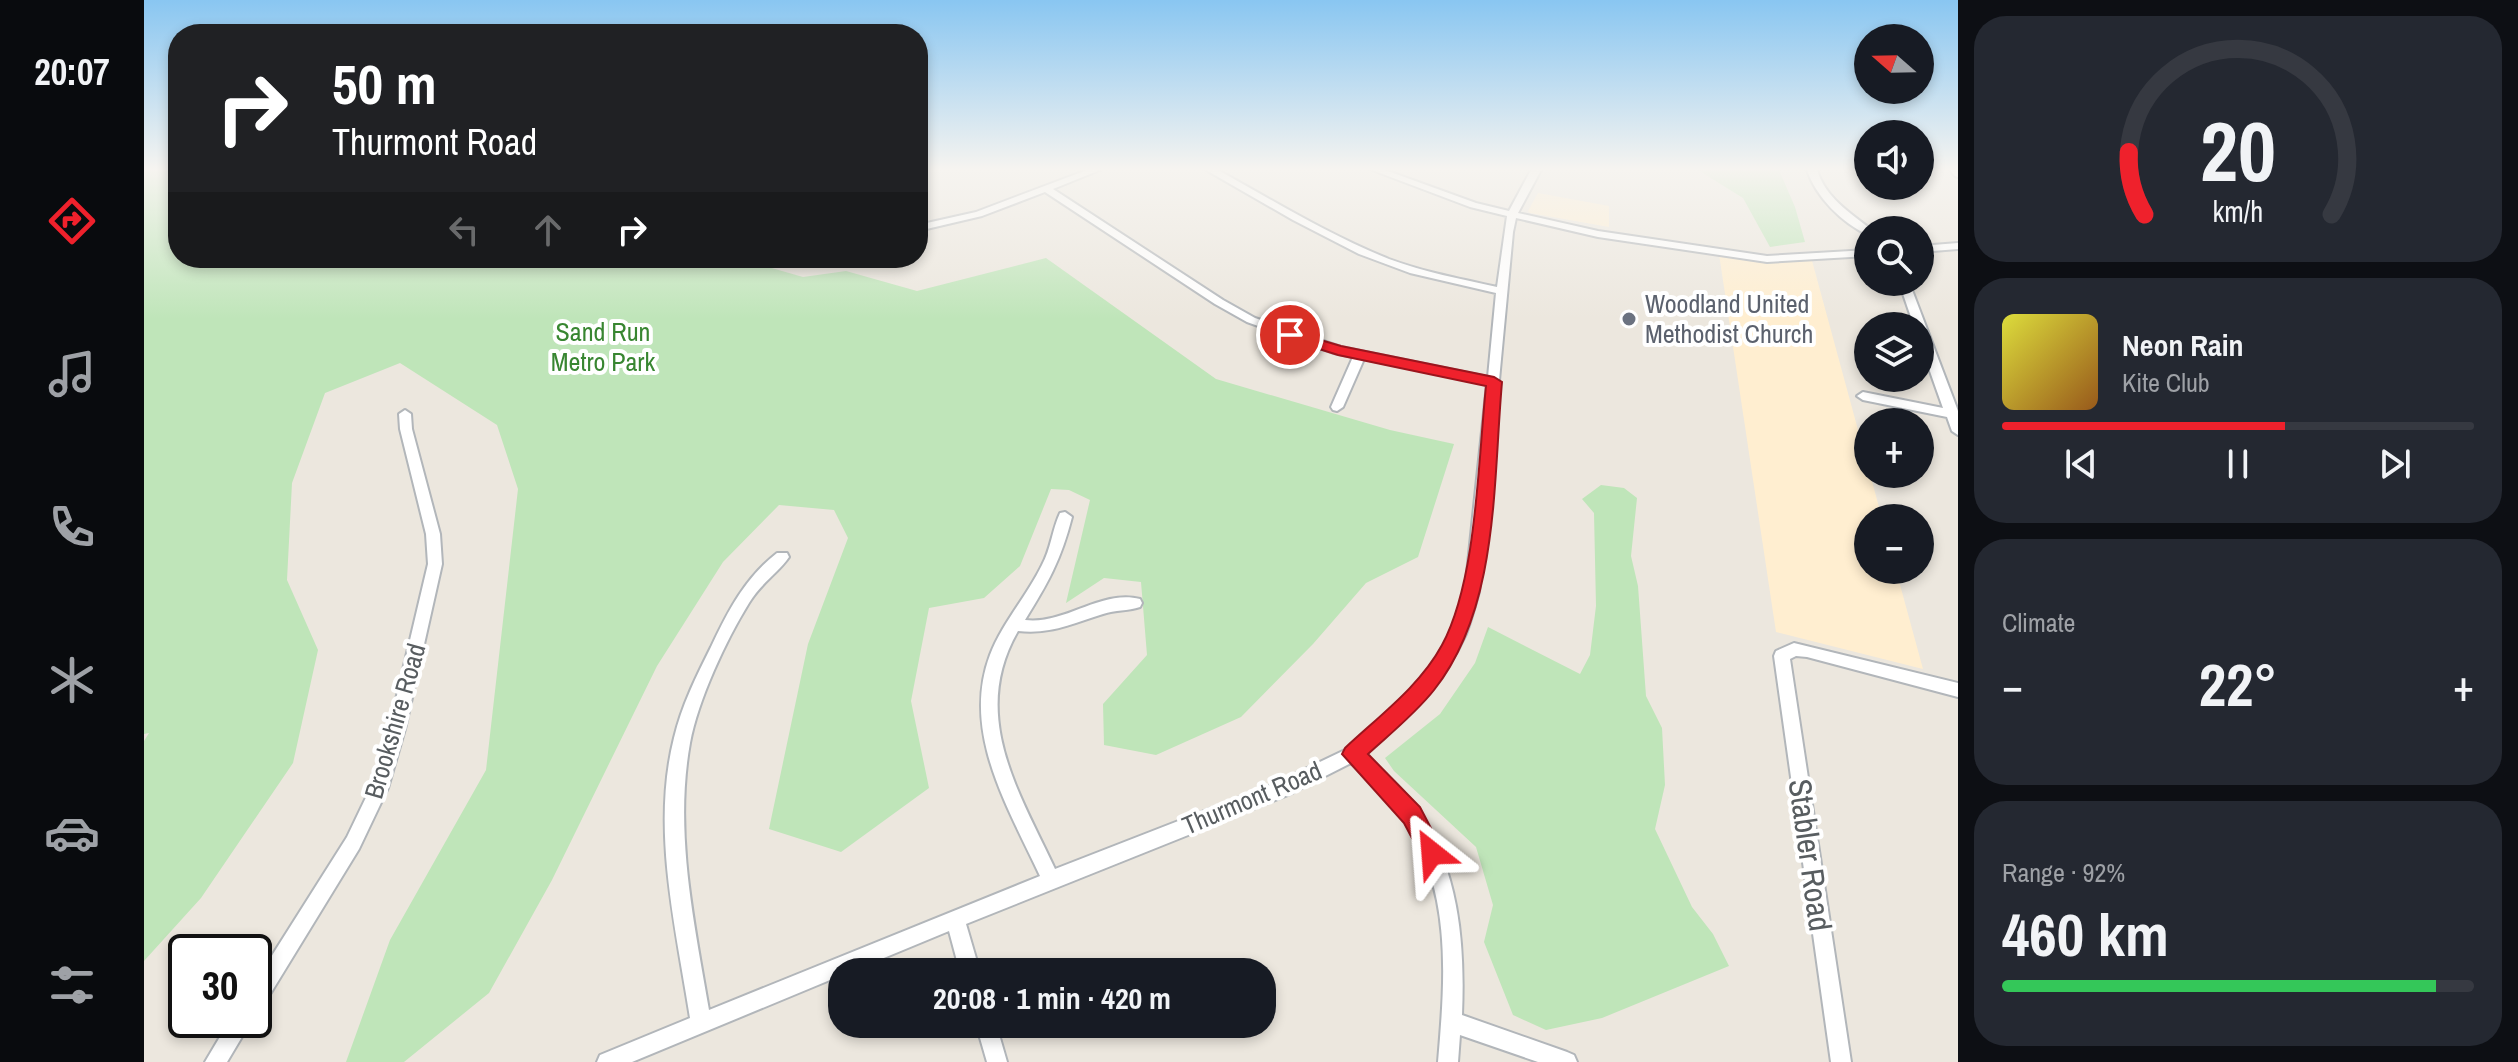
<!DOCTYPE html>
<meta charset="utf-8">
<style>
body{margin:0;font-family:"Archivo Narrow",sans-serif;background:#242831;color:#f1f3f6;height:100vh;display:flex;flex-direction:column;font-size:30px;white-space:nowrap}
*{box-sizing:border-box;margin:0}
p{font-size:26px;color:#9ea1a6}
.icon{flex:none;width:44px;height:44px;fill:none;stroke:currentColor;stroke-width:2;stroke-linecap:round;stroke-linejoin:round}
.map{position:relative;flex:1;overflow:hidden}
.sheet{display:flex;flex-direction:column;gap:16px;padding:16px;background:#0d0f14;width:560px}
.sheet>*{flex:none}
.hud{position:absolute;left:24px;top:24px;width:760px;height:244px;border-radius:32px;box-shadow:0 4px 12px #0003;background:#202124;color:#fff;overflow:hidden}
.needle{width:52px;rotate:290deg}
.fabs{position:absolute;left:1710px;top:24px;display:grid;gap:16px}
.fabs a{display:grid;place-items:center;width:80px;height:80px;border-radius:50%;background:#171b24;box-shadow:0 4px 12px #0003;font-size:40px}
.speed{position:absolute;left:24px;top:934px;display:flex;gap:16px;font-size:40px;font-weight:700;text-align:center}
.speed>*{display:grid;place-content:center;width:104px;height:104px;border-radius:50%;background:#171b24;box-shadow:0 4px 12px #0003;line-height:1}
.speed .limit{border:4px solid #111;border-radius:12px;background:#fff;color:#111}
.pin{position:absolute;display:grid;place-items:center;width:68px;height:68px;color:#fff;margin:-34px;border:4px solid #fff;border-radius:50%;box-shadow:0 2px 8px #0007}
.me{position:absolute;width:88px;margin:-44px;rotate:332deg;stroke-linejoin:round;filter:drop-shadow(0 0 6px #0008)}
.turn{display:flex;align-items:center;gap:28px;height:168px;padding:0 32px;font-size:36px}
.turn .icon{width:104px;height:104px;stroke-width:2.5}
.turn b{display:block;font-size:56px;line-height:68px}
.lanes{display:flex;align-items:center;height:76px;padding:0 32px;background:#0003;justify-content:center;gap:40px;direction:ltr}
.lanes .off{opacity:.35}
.big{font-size:60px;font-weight:700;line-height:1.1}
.sheet .card{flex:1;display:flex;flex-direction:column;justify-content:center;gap:12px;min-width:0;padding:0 28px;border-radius:32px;background:#242831}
.sheet .dial{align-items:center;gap:0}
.dial svg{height:208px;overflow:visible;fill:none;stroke:#363941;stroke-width:7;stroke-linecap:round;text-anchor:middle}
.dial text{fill:#f1f3f6;stroke:none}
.song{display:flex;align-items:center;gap:24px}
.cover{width:96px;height:96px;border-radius:12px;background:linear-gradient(135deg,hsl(60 70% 55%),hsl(30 70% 35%))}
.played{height:8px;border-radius:4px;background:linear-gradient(90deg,#ef212c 60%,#363941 60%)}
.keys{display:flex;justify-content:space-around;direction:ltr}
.heat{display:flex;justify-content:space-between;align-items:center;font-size:44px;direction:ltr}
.charge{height:12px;border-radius:6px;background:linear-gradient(90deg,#34c759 92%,#363941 0)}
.trip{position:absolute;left:684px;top:958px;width:448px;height:80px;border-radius:32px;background:#171b24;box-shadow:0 4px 12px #0003;font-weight:700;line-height:80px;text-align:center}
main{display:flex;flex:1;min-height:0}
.menu{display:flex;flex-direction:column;width:144px;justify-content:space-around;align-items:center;background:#090b0e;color:#9ea1a6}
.menu .icon{width:56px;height:56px}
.menu .selected{color:#ef212c}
.menu b{font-size:36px;color:#f1f3f6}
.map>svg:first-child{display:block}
.commercial{fill:#ffeed0}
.green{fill:#bfe5b9}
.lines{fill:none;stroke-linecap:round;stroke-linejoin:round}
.minor-casing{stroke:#b2b6ba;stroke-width:4}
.minor{fill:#fff;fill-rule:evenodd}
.route{fill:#ef212c;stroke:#9b151d;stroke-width:2}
.worship-dot{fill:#6b7280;stroke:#fff;stroke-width:3}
.labels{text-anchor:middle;stroke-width:8;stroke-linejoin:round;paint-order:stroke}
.worship-label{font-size:26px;fill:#5b616d;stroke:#fff;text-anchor:start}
.park-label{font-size:26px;fill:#388631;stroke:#fff}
.street-label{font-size:26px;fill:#585d60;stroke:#fff}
.near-street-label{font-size:32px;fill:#585d60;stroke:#fff}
</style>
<main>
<nav class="menu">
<b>20:07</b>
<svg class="icon selected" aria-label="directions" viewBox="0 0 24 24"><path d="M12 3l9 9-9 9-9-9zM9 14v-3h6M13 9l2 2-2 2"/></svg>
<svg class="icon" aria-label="music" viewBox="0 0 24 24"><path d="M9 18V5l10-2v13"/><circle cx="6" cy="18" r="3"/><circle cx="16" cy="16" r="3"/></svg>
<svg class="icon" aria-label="phone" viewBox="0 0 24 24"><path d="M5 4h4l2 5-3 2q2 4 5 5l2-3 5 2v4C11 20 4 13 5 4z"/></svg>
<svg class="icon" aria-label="climate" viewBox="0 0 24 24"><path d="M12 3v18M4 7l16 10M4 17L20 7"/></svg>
<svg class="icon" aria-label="car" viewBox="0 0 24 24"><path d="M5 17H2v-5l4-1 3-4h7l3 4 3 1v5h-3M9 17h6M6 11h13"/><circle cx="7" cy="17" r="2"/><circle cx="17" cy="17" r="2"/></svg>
<svg class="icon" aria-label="filters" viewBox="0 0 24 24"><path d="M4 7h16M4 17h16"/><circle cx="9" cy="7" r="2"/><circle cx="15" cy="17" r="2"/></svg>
</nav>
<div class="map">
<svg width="1814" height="1062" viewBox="0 0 1814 1062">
<rect width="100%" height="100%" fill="#ece7de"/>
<!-- commercial -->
<path class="commercial" d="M1394 193 1465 206V227L1386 213 1384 211Z
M1575 254 1623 259 1667 257 1738 518H1724V570H1752L1779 669 1632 632Z"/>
<!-- green -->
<path class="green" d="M0 170H34V258H593L659 277 702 271 773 291 902 258 1072 379 1246 430 1310 444 1274 557 1222 583 1169 644 1097 717 1012 755 960 745 959 704 1003 655 997 582 960 578 922 603 946 500 925 490 907 489 876 566 840 598 785 608 767 701 785 788 697 852 625 829 664 644 704 538 690 510 635 505 579 562 513 666 408 880 345 993 260 1062H202L246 940 342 770 374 489 353 425 256 363 181 393 148 483 143 580 174 650 149 763 57 898 0 961V741L5 733 0 734Z
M1554 170H1635L1651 207 1661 242 1626 247 1599 198Z
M1457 485 1480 488 1493 498 1487 556 1494 586 1502 696 1518 728 1521 785 1511 829 1548 907 1569 934 1585 966 1458 1018 1402 1030 1369 1015 1340 942 1349 905 1332 847 1250 771 1241 758 1296 714 1331 663 1344 627 1436 674 1446 655 1452 606 1450 513 1438 499Z"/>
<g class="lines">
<defs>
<path id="minor" d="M943 170H956L909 189 1079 300 1111 318 1197 347 1344 377 1352 293 1266 273 1215 254 1149 220 1062 170H1074C1130 201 1185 235 1245 259 1280 272 1317 279 1353 287L1363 216 1326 207 1228 170H1241L1332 203 1365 211 1387 170H1397L1374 213 1454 231 1623 256 1724 250V256L1623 262 1454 237 1372 218 1369 232 1335 592C1331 606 1327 621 1322 634 1300 684 1260 719 1221 754 1238 771 1258 787 1272 808 1315 869 1321 942 1318 1015L1423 1052 1430 1055 1433 1062H1394L1316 1035 1314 1062H1294C1301 979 1309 888 1258 817 1244 797 1224 780 1207 763L1144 795 822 924 836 972H816L805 931 706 972H698V975L488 1062H453L456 1055 546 1018C532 928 507 829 530 738 538 705 552 677 567 647 584 611 601 578 633 553H643L645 557C634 573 617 583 605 603 582 640 554 700 546 743 530 832 550 922 565 1010L896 876C864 807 817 732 846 655 858 623 883 596 898 565 907 549 908 530 916 513L921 512 928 517C917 560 904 583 881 620 921 625 957 589 996 599L998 603 996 607C984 611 971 610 959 614 930 623 906 635 874 631 825 715 875 792 911 869L1132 783 1203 749 1261 697 1289 663 1307 633 1321 592 1343 384 1220 359 1199 407 1193 411 1189 410 1187 407 1209 357 1190 353 1103 322 1071 304 901 192 838 216 774 231V225L832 212Z
M1663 170H1673C1682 198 1705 212 1728 230H1724V235C1698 223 1672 197 1663 170Z
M1806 170H1814V177L1811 176Z
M1814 243V249L1776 252V246Z
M1755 282H1765L1814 411V435L1808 431 1803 417 1719 400 1713 396 1719 392 1799 408 1776 343V326H1770Z
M261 410 267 414 268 429 296 534 298 564 261 729 244 788 215 849 117 1009 110 1012V984L203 837 227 787 245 729 284 564 282 534 256 429 255 414Z
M1650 643 1814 683V697L1663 657 1652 656 1646 659 1707 1062H1687L1630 656 1632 651Z
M86 1020H108L83 1062H61Z
M832 1024H852L863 1062H843Z"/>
</defs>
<!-- minor casing -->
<use href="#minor" class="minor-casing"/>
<!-- minor -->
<use href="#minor" class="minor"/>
</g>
<!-- sky -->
<linearGradient id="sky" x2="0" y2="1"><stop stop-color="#89c6f1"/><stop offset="0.53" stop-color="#f6f4f0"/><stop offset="1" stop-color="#f6f4f0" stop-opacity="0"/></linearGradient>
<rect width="1814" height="319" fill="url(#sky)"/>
<!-- route -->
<path class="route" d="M1146 331 1197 346 1350 377 1358 382C1349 483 1355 608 1290 690 1272 713 1246 734 1224 754L1276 807 1300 853 1297 861 1288 864 1280 861 1260 823 1198 754 1201 748C1235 716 1276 686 1298 645 1333 580 1334 461 1342 386L1194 355 1140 338 1138 335Z"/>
<!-- markers -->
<circle class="worship-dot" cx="1485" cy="319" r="8"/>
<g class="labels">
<!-- worship labels -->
<g class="worship-label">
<text x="1501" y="313">Woodland United<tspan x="1501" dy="30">Methodist Church</tspan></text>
</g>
<!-- park labels -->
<g class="park-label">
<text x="459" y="341">Sand Run<tspan x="459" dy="30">Metro Park</tspan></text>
</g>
<!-- street labels -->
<g class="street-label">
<text transform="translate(251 721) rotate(-74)" y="9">Brookshire Road</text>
<text transform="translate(1108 798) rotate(-23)" y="9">Thurmont Road</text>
</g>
<!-- near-street labels -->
<g class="near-street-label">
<text transform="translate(1666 855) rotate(82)" y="11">Stabler Road</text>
</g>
</g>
</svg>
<div class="fabs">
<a><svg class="needle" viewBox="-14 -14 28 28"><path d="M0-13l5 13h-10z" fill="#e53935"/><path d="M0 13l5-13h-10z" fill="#9ea1a6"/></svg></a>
<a><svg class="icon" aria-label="sound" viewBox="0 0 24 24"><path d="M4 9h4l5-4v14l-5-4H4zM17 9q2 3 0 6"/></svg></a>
<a><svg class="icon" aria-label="search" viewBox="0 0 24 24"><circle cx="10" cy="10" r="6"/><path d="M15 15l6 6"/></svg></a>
<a><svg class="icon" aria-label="layers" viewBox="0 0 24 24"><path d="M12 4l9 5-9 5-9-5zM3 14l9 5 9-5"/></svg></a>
<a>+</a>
<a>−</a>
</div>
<div class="speed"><div class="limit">30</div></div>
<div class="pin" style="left:1146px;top:335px;background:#d93025"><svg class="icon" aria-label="arrive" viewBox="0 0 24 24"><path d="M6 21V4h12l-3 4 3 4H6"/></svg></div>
<svg class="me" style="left:1288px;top:853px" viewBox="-20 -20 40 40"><path d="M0-17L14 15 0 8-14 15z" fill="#ef212c" stroke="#fff" stroke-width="4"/></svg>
<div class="trip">20:08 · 1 min · 420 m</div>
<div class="hud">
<div class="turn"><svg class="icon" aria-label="right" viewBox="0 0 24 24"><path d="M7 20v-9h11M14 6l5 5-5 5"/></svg><div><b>50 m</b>Thurmont Road</div></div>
<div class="lanes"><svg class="icon off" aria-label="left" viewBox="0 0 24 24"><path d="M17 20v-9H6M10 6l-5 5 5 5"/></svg><svg class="icon off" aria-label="ahead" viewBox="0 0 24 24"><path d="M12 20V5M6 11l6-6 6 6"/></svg><svg class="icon" aria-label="right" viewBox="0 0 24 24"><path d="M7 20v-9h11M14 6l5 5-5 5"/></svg></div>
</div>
</div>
<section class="sheet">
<div class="card dial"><svg viewBox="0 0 100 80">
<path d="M14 69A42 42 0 1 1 86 69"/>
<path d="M14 69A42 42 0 0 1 8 45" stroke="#ef212c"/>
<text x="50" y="56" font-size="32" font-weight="700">20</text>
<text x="50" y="72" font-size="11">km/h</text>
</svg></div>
<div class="card">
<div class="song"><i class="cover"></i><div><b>Neon Rain</b><p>Kite Club</p></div></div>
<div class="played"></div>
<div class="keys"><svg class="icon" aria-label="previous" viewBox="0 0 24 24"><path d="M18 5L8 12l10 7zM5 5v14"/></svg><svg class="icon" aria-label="pause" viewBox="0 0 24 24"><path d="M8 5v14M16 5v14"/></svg><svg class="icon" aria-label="next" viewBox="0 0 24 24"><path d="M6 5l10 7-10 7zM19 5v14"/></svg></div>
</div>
<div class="card"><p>Climate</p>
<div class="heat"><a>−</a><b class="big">22°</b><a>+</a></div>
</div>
<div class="card"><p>Range · 92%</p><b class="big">460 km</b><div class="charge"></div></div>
</section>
</main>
